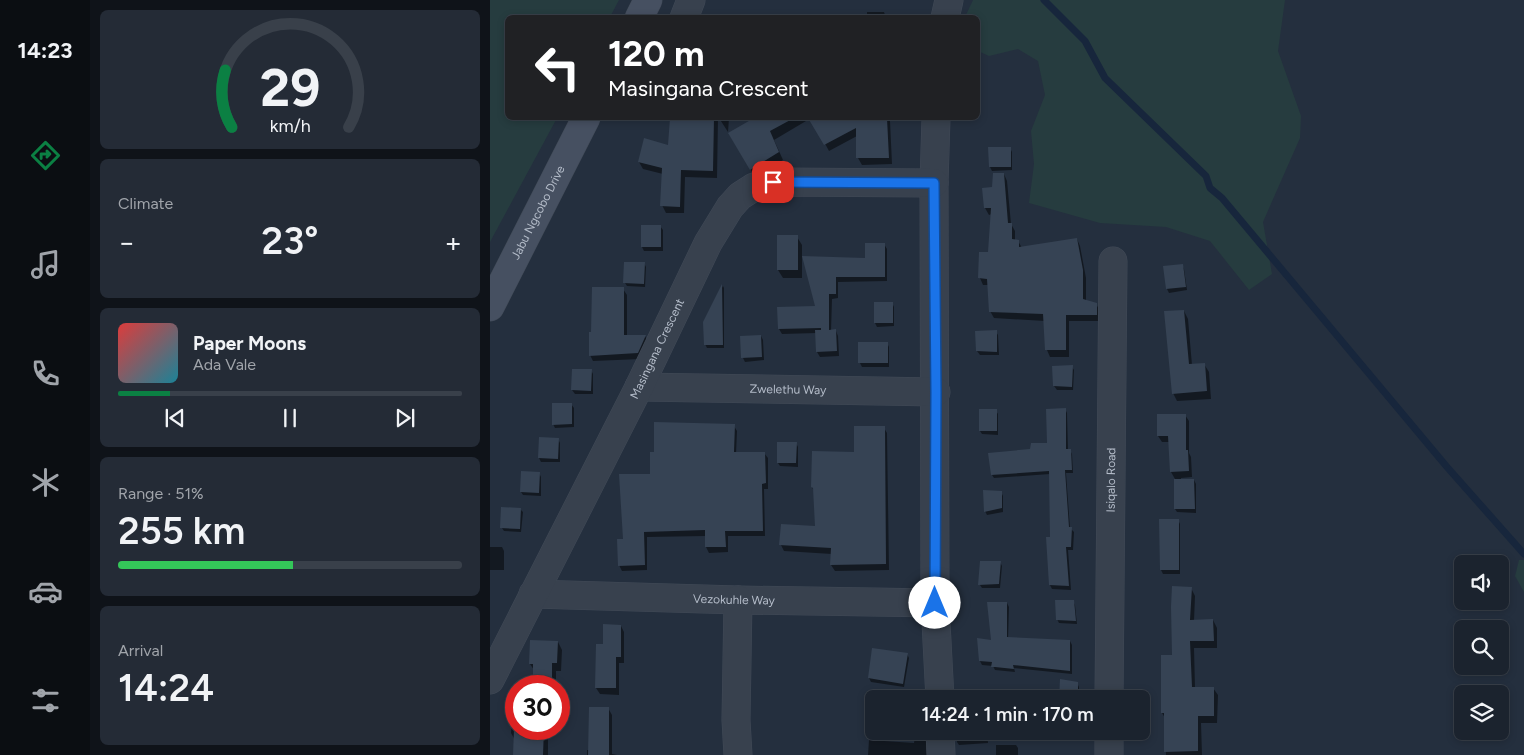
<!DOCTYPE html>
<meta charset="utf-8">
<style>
body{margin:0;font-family:Figtree,sans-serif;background:#242b36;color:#f1f3f6;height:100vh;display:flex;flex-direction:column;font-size:19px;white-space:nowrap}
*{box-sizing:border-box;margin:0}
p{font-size:16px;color:#a0a4aa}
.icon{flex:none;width:28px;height:28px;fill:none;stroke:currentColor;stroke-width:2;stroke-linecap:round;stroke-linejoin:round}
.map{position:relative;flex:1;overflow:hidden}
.sheet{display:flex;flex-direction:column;gap:10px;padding:10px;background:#0f1319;width:400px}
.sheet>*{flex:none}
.banner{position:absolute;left:15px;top:15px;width:475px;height:105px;border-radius:8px;box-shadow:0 2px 8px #0003,0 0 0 1px #39404a;background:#202124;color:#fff;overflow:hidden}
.fabs{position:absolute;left:964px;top:555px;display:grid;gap:10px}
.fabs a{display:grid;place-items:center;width:55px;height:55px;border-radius:8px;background:#1b232e;box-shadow:0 2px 8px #0003,0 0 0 1px #39404a;font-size:25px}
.speed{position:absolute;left:15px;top:675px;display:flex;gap:10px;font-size:25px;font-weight:700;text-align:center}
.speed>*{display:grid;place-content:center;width:65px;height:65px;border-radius:50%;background:#1b232e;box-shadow:0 2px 8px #0003,0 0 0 1px #39404a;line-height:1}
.speed .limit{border:8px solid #d22;background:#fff;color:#111}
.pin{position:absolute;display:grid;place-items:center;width:42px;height:42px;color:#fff;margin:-21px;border-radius:10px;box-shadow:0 2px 8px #0006}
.me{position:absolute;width:55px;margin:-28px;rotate:0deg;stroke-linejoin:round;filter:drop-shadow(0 0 4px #0008)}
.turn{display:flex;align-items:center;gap:18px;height:105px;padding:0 20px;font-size:22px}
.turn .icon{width:65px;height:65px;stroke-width:2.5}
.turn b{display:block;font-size:35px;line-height:42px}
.big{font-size:38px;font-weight:600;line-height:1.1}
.sheet .tile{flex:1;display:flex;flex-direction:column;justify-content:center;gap:8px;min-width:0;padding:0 18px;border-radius:8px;background:#242b36}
.sheet .dial{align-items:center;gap:0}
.dial svg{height:130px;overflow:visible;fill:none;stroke:#39404a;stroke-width:7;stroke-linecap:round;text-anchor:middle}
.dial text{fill:#f1f3f6;stroke:none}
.song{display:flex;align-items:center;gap:15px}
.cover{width:60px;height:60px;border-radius:8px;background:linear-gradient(135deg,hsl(0 70% 55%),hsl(190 70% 35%))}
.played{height:5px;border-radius:2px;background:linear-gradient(90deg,#0b8043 15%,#39404a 15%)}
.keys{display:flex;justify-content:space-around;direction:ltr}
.heat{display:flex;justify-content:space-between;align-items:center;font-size:28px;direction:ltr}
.charge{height:8px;border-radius:4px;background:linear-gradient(90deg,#34c759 51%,#39404a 0)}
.trip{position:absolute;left:375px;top:690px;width:285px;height:50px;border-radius:8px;background:#1b232e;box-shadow:0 2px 8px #0003,0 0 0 1px #39404a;font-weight:600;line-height:50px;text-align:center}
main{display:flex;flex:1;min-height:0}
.tabs{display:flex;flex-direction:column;width:90px;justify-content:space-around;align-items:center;background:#0b0e12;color:#a0a4aa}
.tabs .icon{width:35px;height:35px}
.tabs .current{color:#0b8043}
.tabs b{font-size:22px;color:#f1f3f6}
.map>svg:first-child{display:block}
.green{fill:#263c3f}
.shadow{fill:#0007}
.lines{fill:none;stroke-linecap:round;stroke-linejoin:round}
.stream{stroke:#17263c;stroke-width:7}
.building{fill:#364354}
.street-casing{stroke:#414a57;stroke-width:29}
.secondary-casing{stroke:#414a57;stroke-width:29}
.street{stroke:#38414e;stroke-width:28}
.secondary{stroke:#465061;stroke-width:28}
.route-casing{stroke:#114b97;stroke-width:12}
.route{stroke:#1a73e8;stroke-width:9}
.labels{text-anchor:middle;stroke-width:5;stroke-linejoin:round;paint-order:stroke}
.street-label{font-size:12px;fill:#b4bcc9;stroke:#1d2633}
</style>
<main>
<nav class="tabs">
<b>14:23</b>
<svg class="icon current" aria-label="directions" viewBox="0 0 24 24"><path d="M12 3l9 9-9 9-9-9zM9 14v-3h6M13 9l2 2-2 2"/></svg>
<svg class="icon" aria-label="music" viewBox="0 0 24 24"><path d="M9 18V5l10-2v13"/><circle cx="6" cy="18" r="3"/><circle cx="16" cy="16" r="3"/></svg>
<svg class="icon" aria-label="phone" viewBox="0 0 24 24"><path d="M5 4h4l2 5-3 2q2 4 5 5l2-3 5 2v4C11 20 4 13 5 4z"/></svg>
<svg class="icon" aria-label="climate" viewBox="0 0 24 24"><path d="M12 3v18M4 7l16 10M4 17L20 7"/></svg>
<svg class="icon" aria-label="car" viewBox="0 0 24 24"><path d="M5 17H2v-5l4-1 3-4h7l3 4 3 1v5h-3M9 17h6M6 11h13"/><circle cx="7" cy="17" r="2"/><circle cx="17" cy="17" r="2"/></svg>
<svg class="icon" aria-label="filters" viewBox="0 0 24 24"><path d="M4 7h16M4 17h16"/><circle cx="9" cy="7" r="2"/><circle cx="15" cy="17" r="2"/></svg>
</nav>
<section class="sheet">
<div class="tile dial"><svg viewBox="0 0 100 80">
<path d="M14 69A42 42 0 1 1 86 69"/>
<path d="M14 69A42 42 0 0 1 10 34" stroke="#0b8043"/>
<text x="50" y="56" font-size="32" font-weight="700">29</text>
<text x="50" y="72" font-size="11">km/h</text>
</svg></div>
<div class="tile"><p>Climate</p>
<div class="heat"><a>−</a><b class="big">23°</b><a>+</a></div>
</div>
<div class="tile">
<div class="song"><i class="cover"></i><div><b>Paper Moons</b><p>Ada Vale</p></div></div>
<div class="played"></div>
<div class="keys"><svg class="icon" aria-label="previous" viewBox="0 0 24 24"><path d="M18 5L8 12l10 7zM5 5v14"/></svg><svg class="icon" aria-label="pause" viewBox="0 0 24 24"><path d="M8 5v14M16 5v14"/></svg><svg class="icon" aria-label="next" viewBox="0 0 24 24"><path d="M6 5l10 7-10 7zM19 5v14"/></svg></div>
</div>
<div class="tile"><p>Range · 51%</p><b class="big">255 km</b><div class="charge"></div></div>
<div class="tile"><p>Arrival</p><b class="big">14:24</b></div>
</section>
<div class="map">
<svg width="1034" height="755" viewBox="0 0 1034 755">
<rect width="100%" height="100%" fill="#242f3e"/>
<!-- green -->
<path class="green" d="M0 0H129L120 17 18 18V118H67L0 242Z
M483 0H795L788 51 811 116 810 138 773 222 782 274 759 290 720 241 676 227 610 223 539 203 544 164 541 131 555 95 548 61 528 49 499 56 488 51V18L475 17Z
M1029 560H1034V592L1025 576Z"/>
<!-- shadow -->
<path class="shadow" d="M377 12H394L396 18H377Z
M181 118H228L227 178 195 177 194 213H176L172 205 173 174 153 169 149 162 179 146Z
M229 118H239L238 132Z
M266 118H314L316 121 284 140 293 160 265 177 239 134Z
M343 118H408V119L400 121 402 164 372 165 368 158 367 136 339 151 326 127Z
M520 148 522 152V170L502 171 500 167Z
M514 174 517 181 521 224 525 231V240L528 241 532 248 587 239 590 246 596 278V301L606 304 610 311V321H579V357H560L557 350 555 321 504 318 500 311 498 285H493L490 278 499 253 502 214 499 215 495 208 503 188Z
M152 226H170L173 230V251H154L152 247Z
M307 237 312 245V278H293L288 270Z
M394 244 397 249V281L348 282V298L342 299 341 331H346L348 336 349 356 330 357 327 352V333L292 334 289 329 327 307 314 257 376 259Z
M154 263 156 267 155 287 137 286 135 283Z
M692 265 694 269 697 290 679 293 677 289 674 267Z
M233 286 234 288V348H217L215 344 214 322Z
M133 289 137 295V337L155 336 158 342 151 359 103 361 100 355Z
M402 303 404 307V326L387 327 385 323Z
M694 311 698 319 702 365 714 364 719 372 721 399 687 401 683 393Z
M506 332 508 335 509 355H490L487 351Z
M271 336 273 340 274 360 255 362 253 358Z
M397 343 399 347V367H372L370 363Z
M582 367 584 370 583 390H567L564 386Z
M101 370 103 374V394H85L82 390Z
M81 404 84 408V427L65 428 63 424Z
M575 409 577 413 578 450H580L582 454 583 473H576L580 528 584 532 583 550H578L581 590 562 589 560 585V474L504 478 502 475 541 450 558 444Z
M506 411 508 414V435L492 434 490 431Z
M695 415 699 421V453L701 457 702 477 691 478V480H704L706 484V513L687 512 685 509V479L681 472 680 442H672L668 436Z
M244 426 247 431 246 454 274 453 278 458V489H274L275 536H238V552L219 553 216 547V536L157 537V570L132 571 129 565 134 540 162 476Z
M394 428 397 433 399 570 345 571 341 565 342 554 294 551 291 545 326 527 324 491 322 487Z
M68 439 70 443V462H51L49 458Z
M306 443 308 447V467L290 466 288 463Z
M49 473 51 477V496L33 495 31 492Z
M511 492 513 496V512L497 515 495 511Z
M30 509 33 512 31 532 14 531 12 528Z
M688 520 690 524V574H673L671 570V521Z
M0 547H12L14 551V570H0Z
M510 562 512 566 510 588H492L490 585Z
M701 588 705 596 704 621 723 620 727 628V648H704L705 688H723L728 695 727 723H711L712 755H676L675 718 672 713 683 656Z
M583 601 585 605 587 624 569 623 567 619Z
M517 603 519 607 518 639 580 641 582 645V674L524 668 525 672 505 670 503 666 492 665 490 661 503 641Z
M131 626 134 632V663H129V695L110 694 106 688 107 645H114Z
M68 642 72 650 71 671H66V686H46L44 682V670L40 664Z
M417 654 419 658 414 687 381 682 379 678Z
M587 683 589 687V699H570Z
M23 703 26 704V729H58V755H25V740L21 733Z
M118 708 122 715V754L127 755H97V750H99Z
M426 731H441L439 755H378L379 740 424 743Z
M467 731H497L498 743 469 745 467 742Z
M506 745H526L528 748V755H506Z"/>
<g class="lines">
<!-- stream -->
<path class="stream" d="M554 0 595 41 615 78 716 176 720 188 732 198 957 467 1034 554"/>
</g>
<!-- building -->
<path class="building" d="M180 118H224L223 171 191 170 190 207 170 206 172 168 148 162 154 138 178 145Z
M264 118H304L280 131 289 152 260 170 238 133Z
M318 118H397L399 158H366V128L334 145Z
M498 147H521V167H499Z
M503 173H514L518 223H522V239L529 240V247L587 238 593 270V299L607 303V315H576V350H555L553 314 499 312 497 279 488 278 489 252H498L501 208H494L492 188 502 187Z
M151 225H171V247H151Z
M287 235H308V270H287Z
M375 243H395V277H346V294H339V330L346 329 347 351 326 352 325 330H331V328L288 329 287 307 325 306 312 256 375 258Z
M134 262H155L154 284 133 283Z
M693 264 696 287 676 289 673 266Z
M232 284 233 345H214L213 322Z
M102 287H134V335H156L148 353 99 356V332H101Z
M384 302H403V323H384Z
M694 310 699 364 715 363 717 391 682 394 674 311Z
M507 330V352L486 351 485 331Z
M271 335 272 357 251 358 250 336Z
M368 342H398V363H368Z
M583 365 582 387 563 386 562 366Z
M82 369H102L101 391 81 390Z
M62 403H82V424L62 425Z
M576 408V449H581L582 470H575L579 527H582L581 547H576L579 586 559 585 556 537H560L559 471 501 475 498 453 540 449 541 443H557L556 409Z
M489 409H507V431H489Z
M667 414H696V450H698L699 471 680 472 678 436H667Z
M164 422 245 424 244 452H275L276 483 272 484 273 531H235L236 547H215V530L154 532 155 565 128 566 127 539H133L129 474H160V452H164Z
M364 426H395L396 564 340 565 341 548 289 545 291 524 325 526 323 488 321 487 322 451 364 452Z
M49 437 69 438 68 459 48 458Z
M287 442H307L306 463H287Z
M31 471 50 472 49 493 30 492Z
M684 479H704L705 509H684Z
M493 490 512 491V508L494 512Z
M11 507 31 508 30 529 10 528Z
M669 519H689V570H670Z
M490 561H511L509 584 488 585Z
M682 586 702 587 700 620 723 619 724 641H700L702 687H724V716H708V751L674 752V713H671V655H682L681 607Z
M565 600H584L586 621 566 620Z
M497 602H517V637L580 640V671L523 665 524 669 505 667H501L502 662 489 661 487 638 501 640Z
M113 624 131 625V657H126V688H105L106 644H113Z
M40 640 68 641 67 663H62V683H43V664H39Z
M382 648 418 653 413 684 378 678Z
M570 679 588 682V699H569Z
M99 707H119V755H98Z
M24 729H54L53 755H23Z"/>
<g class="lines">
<defs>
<g id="street">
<path d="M194 18 201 0"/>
<path d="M455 18 459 0"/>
<path d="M446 118 444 183 445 603 450 699"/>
<path id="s1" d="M149 387 446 392"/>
<path id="s2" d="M43 594 248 600 445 603"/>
<path id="s3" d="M0 680 149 387 218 243 240 207 250 196 264 187 283 182 444 183"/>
<path id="s4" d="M619 699 623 261"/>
<path d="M450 731 451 755"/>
<path d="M248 755 246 720 248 600"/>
<path d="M619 755V731"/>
</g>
<g id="secondary">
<path d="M149 18 158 0"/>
<path id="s5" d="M0 307 96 118"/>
</g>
</defs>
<!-- street casing -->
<use href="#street" class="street-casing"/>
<!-- secondary casing -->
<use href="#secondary" class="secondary-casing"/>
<!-- street -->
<use href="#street" class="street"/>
<!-- secondary -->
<use href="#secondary" class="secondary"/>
</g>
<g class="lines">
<defs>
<path id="route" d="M283 182 444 183 446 392 445 603"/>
</defs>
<!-- route casing -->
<use href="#route" class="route-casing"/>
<!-- route -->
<use href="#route" class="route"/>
</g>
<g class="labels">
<!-- street labels -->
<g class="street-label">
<text dy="4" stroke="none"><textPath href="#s5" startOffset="106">Jabu Ngcobo Drive</textPath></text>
<text dy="4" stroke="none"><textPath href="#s3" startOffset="371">Masingana Crescent</textPath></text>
<text dy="4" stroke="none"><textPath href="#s1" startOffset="149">Zwelethu Way</textPath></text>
<text dy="4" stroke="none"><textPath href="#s4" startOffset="219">Isiqalo Road</textPath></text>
<text dy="4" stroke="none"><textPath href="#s2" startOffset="201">Vezokuhle Way</textPath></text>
</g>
</g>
</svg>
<div class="fabs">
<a><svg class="icon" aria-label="sound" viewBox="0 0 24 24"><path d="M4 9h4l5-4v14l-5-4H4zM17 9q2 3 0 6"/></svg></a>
<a><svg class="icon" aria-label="search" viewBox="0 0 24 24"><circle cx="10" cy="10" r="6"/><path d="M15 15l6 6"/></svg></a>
<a><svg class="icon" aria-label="layers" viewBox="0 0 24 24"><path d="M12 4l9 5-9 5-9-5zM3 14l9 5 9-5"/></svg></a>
</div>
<div class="speed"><div class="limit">30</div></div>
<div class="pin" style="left:283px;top:182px;background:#d93025"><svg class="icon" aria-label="arrive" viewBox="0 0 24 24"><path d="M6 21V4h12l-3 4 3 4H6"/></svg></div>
<svg class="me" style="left:445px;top:603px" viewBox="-20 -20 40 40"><circle r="19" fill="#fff"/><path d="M0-13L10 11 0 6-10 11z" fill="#1a73e8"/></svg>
<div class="trip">14:24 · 1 min · 170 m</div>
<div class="banner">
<div class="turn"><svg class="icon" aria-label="left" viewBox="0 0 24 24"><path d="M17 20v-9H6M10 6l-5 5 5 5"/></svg><div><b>120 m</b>Masingana Crescent</div></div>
</div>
</div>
</main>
